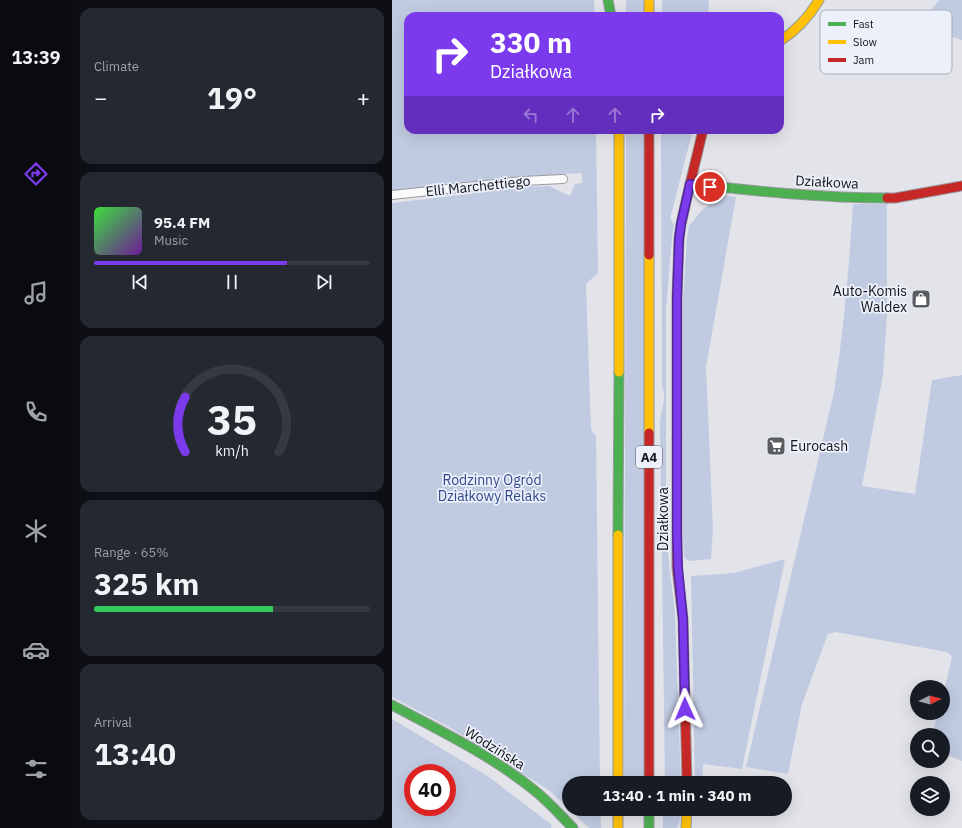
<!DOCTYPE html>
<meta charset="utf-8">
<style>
body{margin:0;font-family:"IBM Plex Sans",sans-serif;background:#242831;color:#f1f3f6;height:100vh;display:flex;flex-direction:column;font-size:15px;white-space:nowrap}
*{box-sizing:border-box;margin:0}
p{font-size:13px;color:#9ea1a6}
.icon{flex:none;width:22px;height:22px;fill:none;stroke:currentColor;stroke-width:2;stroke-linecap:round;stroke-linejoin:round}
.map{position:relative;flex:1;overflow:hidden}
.side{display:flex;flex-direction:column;gap:8px;padding:8px;background:#0d0f14;width:320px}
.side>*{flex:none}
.top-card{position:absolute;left:12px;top:12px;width:380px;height:122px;border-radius:12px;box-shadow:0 4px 16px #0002;background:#7c3aed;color:#fff;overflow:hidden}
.needle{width:26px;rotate:84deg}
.controls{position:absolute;left:518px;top:680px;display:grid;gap:8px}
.controls a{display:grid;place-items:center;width:40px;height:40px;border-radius:50%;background:#171b24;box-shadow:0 4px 16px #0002;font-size:20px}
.speed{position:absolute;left:12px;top:764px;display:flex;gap:8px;font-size:20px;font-weight:700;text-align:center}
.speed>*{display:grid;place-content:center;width:52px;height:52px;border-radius:50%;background:#171b24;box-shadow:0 4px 16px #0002;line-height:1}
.speed .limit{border:6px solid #d22;background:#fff;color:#111}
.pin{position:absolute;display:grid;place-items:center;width:34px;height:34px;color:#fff;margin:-17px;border:2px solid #fff;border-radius:50%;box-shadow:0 1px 4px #0007}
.me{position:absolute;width:44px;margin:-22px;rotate:359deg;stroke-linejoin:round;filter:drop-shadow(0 0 3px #0008)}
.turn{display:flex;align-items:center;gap:14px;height:84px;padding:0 20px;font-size:18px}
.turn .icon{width:52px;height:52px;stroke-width:2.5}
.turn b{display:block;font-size:28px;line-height:34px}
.lanes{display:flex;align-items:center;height:38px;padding:0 20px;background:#0003;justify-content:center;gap:20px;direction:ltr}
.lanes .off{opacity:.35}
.big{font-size:30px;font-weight:800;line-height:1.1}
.side .widget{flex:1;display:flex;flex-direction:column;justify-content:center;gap:6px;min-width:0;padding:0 14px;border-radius:12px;background:#242831}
.side .dial{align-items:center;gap:0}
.dial svg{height:104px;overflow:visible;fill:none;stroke:#363941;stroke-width:7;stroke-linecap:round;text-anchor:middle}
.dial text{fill:#f1f3f6;stroke:none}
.song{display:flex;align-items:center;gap:12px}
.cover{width:48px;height:48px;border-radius:6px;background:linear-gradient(135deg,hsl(120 70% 55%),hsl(280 70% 35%))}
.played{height:4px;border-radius:2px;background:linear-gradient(90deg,#7c3aed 70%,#363941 70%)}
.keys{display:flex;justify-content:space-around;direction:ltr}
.heat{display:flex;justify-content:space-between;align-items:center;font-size:22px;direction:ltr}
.charge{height:6px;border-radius:3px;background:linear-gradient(90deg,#34c759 65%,#363941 0)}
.trip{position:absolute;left:170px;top:776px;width:230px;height:40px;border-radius:20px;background:#171b24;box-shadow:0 4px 16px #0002;font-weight:800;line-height:40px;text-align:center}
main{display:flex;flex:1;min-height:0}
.dock{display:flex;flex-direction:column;width:72px;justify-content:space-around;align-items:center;background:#090b0e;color:#9ea1a6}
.dock .icon{width:28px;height:28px}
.dock .on{color:#7c3aed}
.dock b{font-size:18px;color:#f1f3f6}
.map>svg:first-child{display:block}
.green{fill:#c0cae1;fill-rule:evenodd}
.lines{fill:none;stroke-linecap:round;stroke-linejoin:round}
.street-casing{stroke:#989a9e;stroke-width:10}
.fast-casing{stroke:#989a9e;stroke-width:11}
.slow-casing{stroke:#989a9e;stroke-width:11}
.jam-casing{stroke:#989a9e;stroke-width:11}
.street{stroke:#fbfbfc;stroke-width:8}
.fast{stroke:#4caf50;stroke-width:9}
.slow{stroke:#ffc107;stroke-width:9}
.jam{stroke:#c62828;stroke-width:9}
.route-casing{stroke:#51269a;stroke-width:10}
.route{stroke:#7c3aed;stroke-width:7}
.labels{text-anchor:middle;stroke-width:3.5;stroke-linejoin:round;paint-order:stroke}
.shield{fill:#ebf0fb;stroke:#52555b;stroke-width:1}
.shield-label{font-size:13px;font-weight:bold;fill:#101216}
.street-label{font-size:14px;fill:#101216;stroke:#ebf0fb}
.poi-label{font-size:14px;fill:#101216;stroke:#ebf0fb;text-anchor:end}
.park-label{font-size:14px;fill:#31488c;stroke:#ebf0fb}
.key{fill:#ebf0fb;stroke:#a9adb6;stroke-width:1}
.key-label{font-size:11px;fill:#101216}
</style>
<main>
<nav class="dock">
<b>13:39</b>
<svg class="icon on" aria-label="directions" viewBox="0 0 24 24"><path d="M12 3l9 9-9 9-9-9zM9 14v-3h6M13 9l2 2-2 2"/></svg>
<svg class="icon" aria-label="music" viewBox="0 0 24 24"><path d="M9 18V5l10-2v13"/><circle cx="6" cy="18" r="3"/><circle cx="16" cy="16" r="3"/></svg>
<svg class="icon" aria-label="phone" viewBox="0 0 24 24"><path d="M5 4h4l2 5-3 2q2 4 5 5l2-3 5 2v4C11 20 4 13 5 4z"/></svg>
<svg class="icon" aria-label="climate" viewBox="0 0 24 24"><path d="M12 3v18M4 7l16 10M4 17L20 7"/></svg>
<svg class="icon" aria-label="car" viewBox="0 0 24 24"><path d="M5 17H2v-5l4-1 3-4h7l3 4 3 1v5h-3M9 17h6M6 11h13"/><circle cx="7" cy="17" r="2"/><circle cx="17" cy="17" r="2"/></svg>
<svg class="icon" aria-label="filters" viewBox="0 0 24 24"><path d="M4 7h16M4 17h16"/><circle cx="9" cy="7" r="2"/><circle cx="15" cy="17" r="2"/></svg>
</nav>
<section class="side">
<div class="widget"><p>Climate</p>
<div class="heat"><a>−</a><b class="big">19°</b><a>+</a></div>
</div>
<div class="widget">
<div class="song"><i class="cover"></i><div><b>95.4 FM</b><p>Music</p></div></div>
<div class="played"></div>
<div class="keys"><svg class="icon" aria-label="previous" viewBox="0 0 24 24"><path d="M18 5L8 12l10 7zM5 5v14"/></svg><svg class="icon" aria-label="pause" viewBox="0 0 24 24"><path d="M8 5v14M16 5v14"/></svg><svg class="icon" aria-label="next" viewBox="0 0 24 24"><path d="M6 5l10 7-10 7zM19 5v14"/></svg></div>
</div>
<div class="widget dial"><svg viewBox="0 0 100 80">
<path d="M14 69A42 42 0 1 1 86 69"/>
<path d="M14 69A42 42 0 0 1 14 27" stroke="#7c3aed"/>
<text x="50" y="56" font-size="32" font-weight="700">35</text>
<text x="50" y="72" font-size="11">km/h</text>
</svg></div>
<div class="widget"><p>Range · 65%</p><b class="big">325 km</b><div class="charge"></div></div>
<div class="widget"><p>Arrival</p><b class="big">13:40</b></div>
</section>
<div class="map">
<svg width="570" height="828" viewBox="0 0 570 828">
<rect width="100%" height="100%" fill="#e2e4ea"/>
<!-- green -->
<path class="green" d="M0 0H202L203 16H16V130H204L206 273 194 284 199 429 204 436 208 783H177V809L158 791 57 727 0 697V203L134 187 157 186 178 196 183 184 190 183V173L122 177 0 191Z
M234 0H252V16H234Z
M270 0H317L316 16H270Z
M547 0H570V40L526 27Z
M234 130H252V783H232Z
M269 130H292L300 133 278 219 282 224 280 238 274 310V537L283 614 289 783H273L268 423C269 410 275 398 270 386Z
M333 196 344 197 314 367 321 529 319 559 297 561 292 557 291 537V302L295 238 297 226 311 209Z
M461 204H495V315L491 375 470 486 523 494 540 380 570 375V761L551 753V735H540L546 713H551V695L560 657 555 652 444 632 436 634 410 704 396 774 354 767 442 392C452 329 457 267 461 204Z
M393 559 350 769 311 764 310 783H303L299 576 342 573Z
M0 719 97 777 160 825 159 828H0ZM21 773H55V807H21Z
M177 809H208L209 828H197Z
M232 809H252V816L232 814Z
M272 809H288V820L285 828H271V817Z"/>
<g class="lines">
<defs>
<path id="street" d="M0 195 131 181 171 179"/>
<path id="fast" d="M216 0 219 16
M298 184C364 191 429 198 495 198
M226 535 227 372
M0 705C48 731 99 755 142 790 156 801 168 815 181 828
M257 809V828"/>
<path id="slow" d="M257 0V16
M388 41C405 30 417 17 427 0
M257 255V433
M227 372V130
M285 438V298L287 239 289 224 298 184
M226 783V535
M226 809V828
M294 828 295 809"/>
<path id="jam" d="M257 130V255
M298 184 311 130
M495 198H503L570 186
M257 433V783
M285 438V568L291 619 295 783"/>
</defs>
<!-- street casing -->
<use href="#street" class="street-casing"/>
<!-- fast casing -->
<use href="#fast" class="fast-casing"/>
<!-- slow casing -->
<use href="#slow" class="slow-casing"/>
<!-- jam casing -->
<use href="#jam" class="jam-casing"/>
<!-- street -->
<use href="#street" class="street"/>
<!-- fast -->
<use href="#fast" class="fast"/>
<!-- slow -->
<use href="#slow" class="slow"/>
<!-- jam -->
<use href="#jam" class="jam"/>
</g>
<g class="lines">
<defs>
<path id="route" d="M293 709 291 619 286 568 285 536V298L287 239 289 224 298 184 318 187"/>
</defs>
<!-- route casing -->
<use href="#route" class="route-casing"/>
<!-- route -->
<use href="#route" class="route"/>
</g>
<!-- icons -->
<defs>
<symbol id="shop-square" viewBox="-11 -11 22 22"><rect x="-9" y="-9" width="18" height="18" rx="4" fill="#5a5c60" stroke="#ebf0fb"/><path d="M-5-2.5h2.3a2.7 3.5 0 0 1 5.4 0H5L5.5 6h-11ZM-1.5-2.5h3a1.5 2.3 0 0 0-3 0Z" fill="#fff"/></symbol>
<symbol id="supermarket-square" viewBox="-11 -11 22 22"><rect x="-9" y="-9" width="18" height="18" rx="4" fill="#5a5c60" stroke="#ebf0fb"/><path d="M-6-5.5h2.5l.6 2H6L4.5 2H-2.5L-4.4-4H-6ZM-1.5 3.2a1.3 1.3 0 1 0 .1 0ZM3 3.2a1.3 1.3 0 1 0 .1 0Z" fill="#fff"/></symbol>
</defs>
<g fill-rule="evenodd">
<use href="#shop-square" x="518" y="288" width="22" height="22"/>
<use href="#supermarket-square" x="373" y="435" width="22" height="22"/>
</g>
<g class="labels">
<!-- shield labels -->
<rect class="shield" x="244" y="446" width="26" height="22" rx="3"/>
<g class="shield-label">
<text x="257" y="462">A4</text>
</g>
<!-- street labels -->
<g class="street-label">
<text transform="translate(435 182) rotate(3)" y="5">Działkowa</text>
<text transform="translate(86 186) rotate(-6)" y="5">Elli Marchettiego</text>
<text transform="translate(271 519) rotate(-90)" y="5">Działkowa</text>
<text transform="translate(103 748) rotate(32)" y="5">Wodzińska</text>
</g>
<!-- poi labels -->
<g class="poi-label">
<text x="515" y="296">Auto-Komis<tspan x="515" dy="16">Waldex</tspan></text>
<text x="398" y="451" text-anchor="start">Eurocash</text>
</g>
<!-- park labels -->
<g class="park-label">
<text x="100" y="485">Rodzinny Ogród<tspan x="100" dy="16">Działkowy Relaks</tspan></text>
</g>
</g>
<!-- legend -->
<rect x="428" y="10" width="132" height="64" rx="6" class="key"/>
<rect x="436" y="22" width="18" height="4" fill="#4caf50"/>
<rect x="436" y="40" width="18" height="4" fill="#ffc107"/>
<rect x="436" y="58" width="18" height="4" fill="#c62828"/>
<g class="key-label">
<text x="461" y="28">Fast</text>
<text x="461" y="46">Slow</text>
<text x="461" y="64">Jam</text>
</g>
</svg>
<div class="controls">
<a><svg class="needle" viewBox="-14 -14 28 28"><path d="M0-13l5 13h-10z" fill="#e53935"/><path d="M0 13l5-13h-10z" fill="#9ea1a6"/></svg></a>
<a><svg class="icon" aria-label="search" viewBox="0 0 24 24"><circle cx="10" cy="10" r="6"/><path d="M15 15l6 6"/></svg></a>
<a><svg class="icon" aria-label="layers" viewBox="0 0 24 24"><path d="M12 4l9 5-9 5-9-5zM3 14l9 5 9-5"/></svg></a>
</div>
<div class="speed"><div class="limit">40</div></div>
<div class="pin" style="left:318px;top:187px;background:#d93025"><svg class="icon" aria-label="arrive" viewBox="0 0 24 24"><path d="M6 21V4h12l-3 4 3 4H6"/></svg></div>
<svg class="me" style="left:293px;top:709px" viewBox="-20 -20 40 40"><path d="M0-17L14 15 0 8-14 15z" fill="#7c3aed" stroke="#fff" stroke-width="4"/></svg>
<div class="trip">13:40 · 1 min · 340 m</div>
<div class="top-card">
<div class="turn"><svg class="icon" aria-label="right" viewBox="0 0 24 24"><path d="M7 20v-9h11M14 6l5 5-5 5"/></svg><div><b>330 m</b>Działkowa</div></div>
<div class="lanes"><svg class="icon off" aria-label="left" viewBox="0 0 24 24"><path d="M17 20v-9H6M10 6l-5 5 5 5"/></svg><svg class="icon off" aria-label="ahead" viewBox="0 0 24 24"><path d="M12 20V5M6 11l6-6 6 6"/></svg><svg class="icon off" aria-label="ahead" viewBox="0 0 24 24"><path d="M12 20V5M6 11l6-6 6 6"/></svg><svg class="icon" aria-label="right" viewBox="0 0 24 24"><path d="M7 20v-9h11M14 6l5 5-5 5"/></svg></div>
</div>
</div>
</main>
